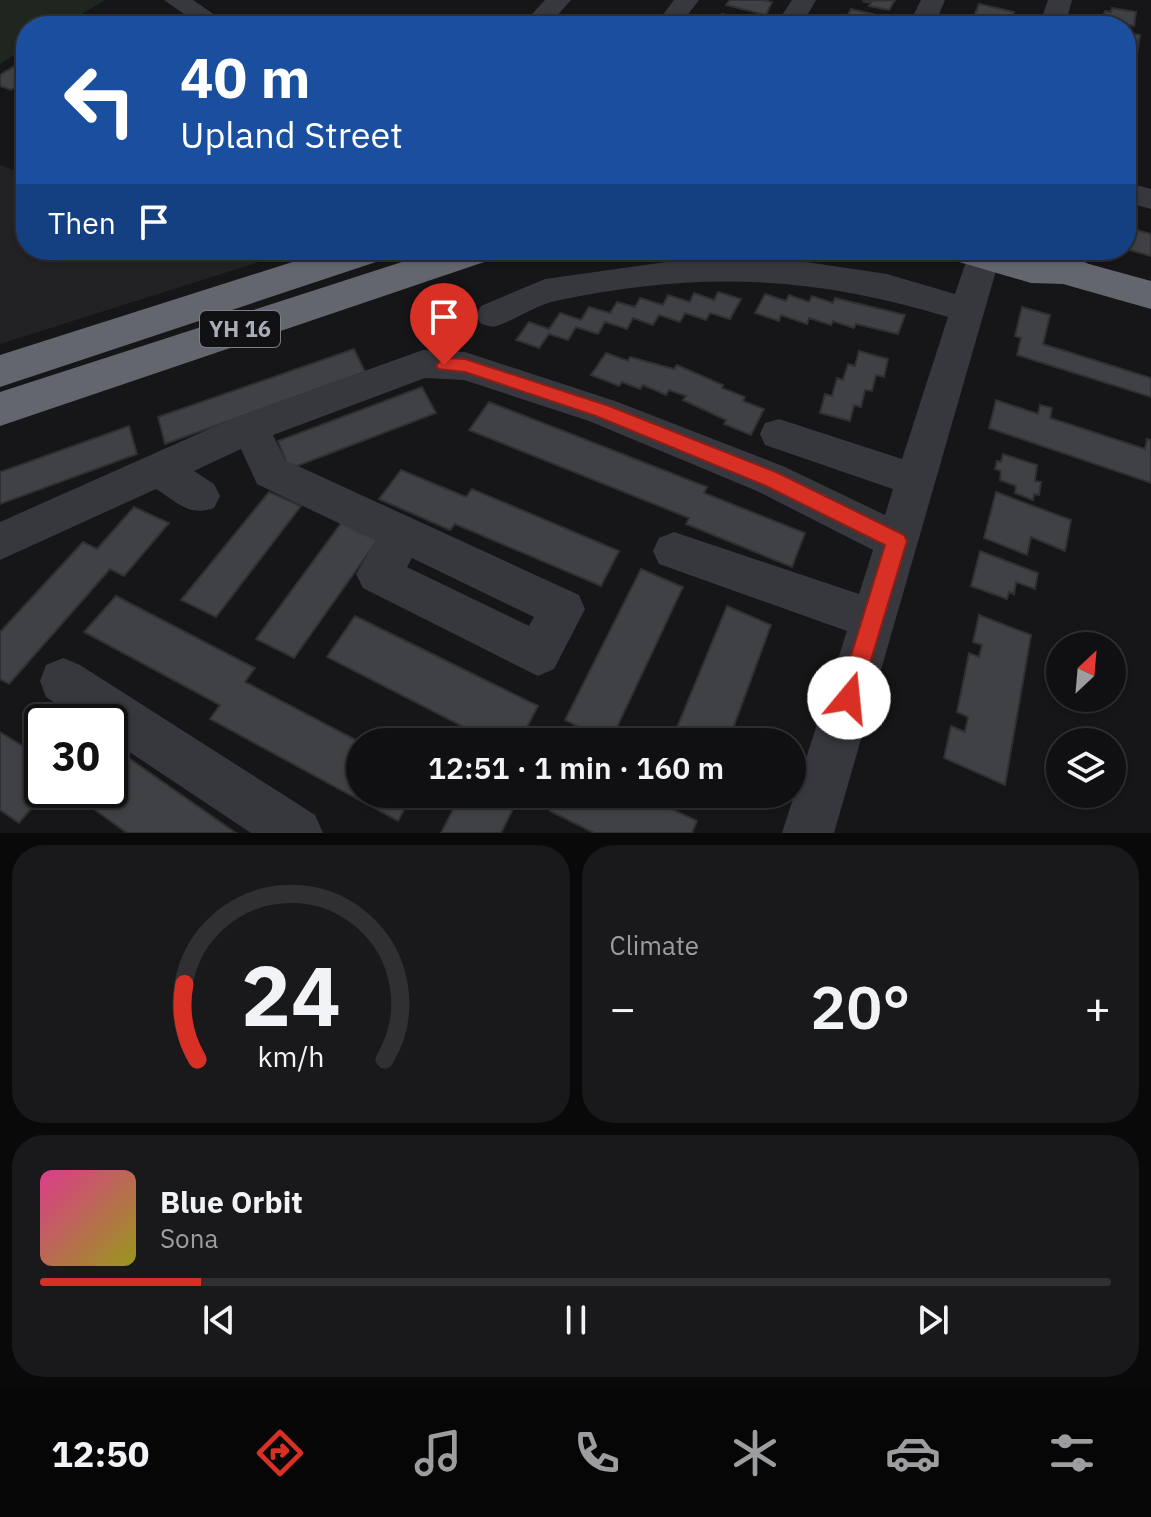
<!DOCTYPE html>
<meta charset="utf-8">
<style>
body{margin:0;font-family:"IBM Plex Sans",sans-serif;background:#19191b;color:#f1f3f6;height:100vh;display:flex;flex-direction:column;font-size:30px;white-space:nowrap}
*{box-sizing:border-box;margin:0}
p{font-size:26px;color:#9c9d9f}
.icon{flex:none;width:44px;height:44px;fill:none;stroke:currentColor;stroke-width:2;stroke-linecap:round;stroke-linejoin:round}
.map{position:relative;height:833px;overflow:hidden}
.panel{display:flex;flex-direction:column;gap:12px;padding:12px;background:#09090a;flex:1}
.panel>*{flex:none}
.top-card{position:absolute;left:16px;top:16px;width:1120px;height:244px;border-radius:32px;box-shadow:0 2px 6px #0004,0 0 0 2px #303032;background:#1a4fa0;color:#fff;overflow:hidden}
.needle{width:52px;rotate:26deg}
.controls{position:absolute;left:1046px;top:632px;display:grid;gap:16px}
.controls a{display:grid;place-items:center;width:80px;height:80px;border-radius:50%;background:#101012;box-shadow:0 2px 6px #0004,0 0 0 2px #303032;font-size:40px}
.speed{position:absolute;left:24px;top:704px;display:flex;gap:16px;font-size:40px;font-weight:700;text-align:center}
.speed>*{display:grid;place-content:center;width:104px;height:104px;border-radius:50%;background:#101012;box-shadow:0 2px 6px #0004,0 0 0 2px #303032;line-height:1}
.speed .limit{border:4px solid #111;border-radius:12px;background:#fff;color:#111}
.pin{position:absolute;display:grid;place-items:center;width:68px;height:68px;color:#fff;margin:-82px -34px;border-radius:50% 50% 50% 0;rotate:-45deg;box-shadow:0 0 8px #0007}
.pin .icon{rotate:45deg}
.me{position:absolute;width:88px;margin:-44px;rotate:17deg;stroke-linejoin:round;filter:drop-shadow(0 0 6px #0008)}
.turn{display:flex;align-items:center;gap:28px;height:168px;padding:0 32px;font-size:36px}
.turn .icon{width:104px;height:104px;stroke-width:2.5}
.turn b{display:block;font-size:56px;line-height:68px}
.then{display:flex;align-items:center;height:76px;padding:0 32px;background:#0003;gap:16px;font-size:30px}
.big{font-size:60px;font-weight:600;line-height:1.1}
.panel .tile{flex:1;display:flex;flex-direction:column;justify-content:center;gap:12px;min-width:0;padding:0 28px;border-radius:32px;background:#19191b}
.panel .dial{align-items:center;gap:0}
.dial svg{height:208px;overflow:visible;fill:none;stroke:#303032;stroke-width:7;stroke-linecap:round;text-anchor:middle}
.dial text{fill:#f1f3f6;stroke:none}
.song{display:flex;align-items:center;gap:24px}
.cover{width:96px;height:96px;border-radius:12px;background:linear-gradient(135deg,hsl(330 70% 55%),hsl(60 70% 35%))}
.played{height:8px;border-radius:4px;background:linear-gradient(90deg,#d93025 15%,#303032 15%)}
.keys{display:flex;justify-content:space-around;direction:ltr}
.heat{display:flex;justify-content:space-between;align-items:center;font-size:44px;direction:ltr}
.panel .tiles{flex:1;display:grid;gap:12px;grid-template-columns:1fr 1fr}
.tile:last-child{grid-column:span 2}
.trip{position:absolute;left:346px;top:728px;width:460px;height:80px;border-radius:40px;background:#101012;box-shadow:0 2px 6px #0004,0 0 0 2px #303032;font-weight:600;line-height:80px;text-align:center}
.dock{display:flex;height:128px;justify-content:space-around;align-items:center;background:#060607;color:#9c9d9f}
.dock .icon{width:56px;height:56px}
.dock .current{color:#d93025}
.dock b{font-size:36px;color:#f1f3f6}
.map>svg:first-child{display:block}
.built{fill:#222225}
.green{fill:#1e261f}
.building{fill:#404145;stroke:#303034;stroke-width:2}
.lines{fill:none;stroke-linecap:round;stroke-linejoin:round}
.minor{fill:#37383d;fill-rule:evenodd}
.highway{fill:#63666e;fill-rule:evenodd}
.route{fill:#d93025;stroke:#8d1f18;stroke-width:2}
.labels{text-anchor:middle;stroke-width:8;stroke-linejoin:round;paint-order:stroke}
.shield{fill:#111113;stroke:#7b7e86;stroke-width:2}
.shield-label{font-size:22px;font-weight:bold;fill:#a8adb8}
</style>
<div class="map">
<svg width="1151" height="833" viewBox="0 0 1151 833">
<rect width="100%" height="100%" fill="#161618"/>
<!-- built -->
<path class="built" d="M0 165 26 175V250H297L0 344Z"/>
<!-- green -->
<path class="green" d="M0 0H105L62 26H26V48L0 64Z"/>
<!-- building -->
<path class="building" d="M730 0H763L772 2 766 15 726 5Z
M895 0 889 10 869 6 871 3 862 1Z
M979 4 1014 12 1009 26H970Z
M1112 8 1136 12 1134 26 1111 21 1112 16 1104 14 1105 11 1111 12Z
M851 9 893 19 890 26H842Z
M722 14 760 23 758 26 714 25Z
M1126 32 1140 35 1137 54 1126 52Z
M26 59V80L11 90 0 86V75Z
M1126 227 1151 234V256L1126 249Z
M718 292 741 299 730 319 710 313 706 320 685 313 680 322 659 315 653 325 633 318 627 329 605 322 598 334 576 327 568 340 549 334 539 348 516 340 529 322 549 329 560 313 581 320 589 307 610 313 617 302 635 307 640 298 663 305 668 295 690 302 694 293 714 300Z
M765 294 786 301 789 295 809 302 812 296 833 303 835 298 905 315 898 334 856 324 854 328 833 321 831 325 809 318 807 324 781 315 779 321 755 313Z
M1022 307 1050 315 1043 344 1151 378V397L1017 355 1021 338 1015 336Z
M354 349 365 372 165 444 158 417Z
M859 351 888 359 884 377 876 375 872 391 865 390 861 407 854 405 850 421 820 413 825 394 832 396 837 378 843 380 848 364 855 366Z
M606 353 628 361 630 357 674 369 677 365 723 385 722 388 745 397 743 401 764 409 751 435 724 424 726 420 683 400 686 396 669 390 666 395 643 385 640 389 622 382 619 386 591 375Z
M422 387 436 413 289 469 278 441Z
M996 400 1038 414 1040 405 1052 408 1050 418 1145 449 1147 439 1151 440V483L989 428Z
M489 402 707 487 704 493 805 533 792 567 686 524 689 518 469 430Z
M129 426 137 454 0 504V472Z
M1003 454 1037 465 1035 481 1041 482 1039 495 1034 494 1033 500 1015 493 1016 486 1000 480 1001 471 995 469 997 461 1001 462Z
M401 470 466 497 472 489 619 551 601 586 455 524 450 530 379 499Z
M269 492 301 506 216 617 181 600Z
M996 492 1071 520 1065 551 1031 537 1027 555 984 538Z
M134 507 169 523 124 576 110 569 9 684 0 679V632L83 542 97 549Z
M342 522 379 538 294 658 256 639Z
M980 551 1038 573 1035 589 1016 582 1014 594 1009 592 1007 599 971 586Z
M641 569 683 587 610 742 565 720Z
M116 596 255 668 245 682 360 742V794H413L398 821 210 719 220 705 84 632Z
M727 606 771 625 728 742H671Z
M979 615 1031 635 1005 785 944 758 951 726 965 732 968 717 957 712 969 653 979 657 982 645 973 642Z
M355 616 538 706 519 742H493L327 657Z
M0 732 42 758V790H47L19 823 0 810Z
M120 752 236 833H127L80 799 87 790H110V764Z
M461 794H514L519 797 501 833H441Z
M558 794H640L697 821 692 833H594L550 811Z"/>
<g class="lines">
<!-- minor -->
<path class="minor" d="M164 0H193L231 26H201Z
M545 0H571L548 26H521Z
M674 0H699L680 25H662L659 20Z
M792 0H816L801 26H775Z
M921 0H945L934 26H908Z
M1048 0H1072L1065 26H1039Z
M1126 182 1151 189V209L1126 202Z
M970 250H1002L834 833H782L847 631 659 564 653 551 659 538 674 532 859 594 873 550 757 491 589 421 464 380 425 378 273 435 285 460 579 595 585 609 554 669 538 676 363 588 356 574 376 541 257 484 241 449 194 471 214 484 220 496 214 508C189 517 177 502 156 489L0 560V522L236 417 423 350 465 352 615 401 785 467 885 515 893 489 765 445 760 434 765 423 779 419 902 459 948 317C811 275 696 271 555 301 534 306 514 321 493 327L481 324 476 315 481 306 545 279 702 257 793 260 887 274 955 294ZM412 558 534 617 529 626 407 567Z
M63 658 80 665 315 815 323 833H251L110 739V722H84L46 697 40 681 46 665Z"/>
<!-- highway -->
<path class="highway" d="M330 250H391L385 259 0 387V355Z
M439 250H499L493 259 0 426V392Z
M943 250H1058L1089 264 1151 281V309L1063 284 1031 283 949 259Z"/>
</g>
<!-- route -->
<path class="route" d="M444 358 465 359 609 406 778 473 904 535 907 541 857 706 849 709 841 706 838 698 885 545 764 485 596 416 465 372 438 369 436 365Z"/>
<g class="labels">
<!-- shield labels -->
<rect class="shield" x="200" y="311" width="80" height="36" rx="6"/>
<g class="shield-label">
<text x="240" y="337">YH 16</text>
</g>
</g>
</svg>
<div class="controls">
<a><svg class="needle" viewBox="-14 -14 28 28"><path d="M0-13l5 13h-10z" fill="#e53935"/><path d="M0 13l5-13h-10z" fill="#9c9d9f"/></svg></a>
<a><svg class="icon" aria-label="layers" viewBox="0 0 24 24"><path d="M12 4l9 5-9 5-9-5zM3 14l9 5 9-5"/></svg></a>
</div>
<div class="speed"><div class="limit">30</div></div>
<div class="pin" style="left:444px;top:365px;background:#d93025"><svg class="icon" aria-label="arrive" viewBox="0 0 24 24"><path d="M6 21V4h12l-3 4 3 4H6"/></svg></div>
<svg class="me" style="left:849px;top:698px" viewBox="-20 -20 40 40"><circle r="19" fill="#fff"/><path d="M0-13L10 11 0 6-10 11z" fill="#d93025"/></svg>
<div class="trip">12:51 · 1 min · 160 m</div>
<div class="top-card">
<div class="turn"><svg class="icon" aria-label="left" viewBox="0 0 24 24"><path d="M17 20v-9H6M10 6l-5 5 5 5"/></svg><div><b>40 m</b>Upland Street</div></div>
<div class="then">Then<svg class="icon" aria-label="arrive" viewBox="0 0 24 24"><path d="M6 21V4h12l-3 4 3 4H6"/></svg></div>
</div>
</div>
<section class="panel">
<div class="tiles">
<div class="tile dial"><svg viewBox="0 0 100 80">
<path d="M14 69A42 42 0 1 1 86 69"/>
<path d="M14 69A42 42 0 0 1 9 40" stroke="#d93025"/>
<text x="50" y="56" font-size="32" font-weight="700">24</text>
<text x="50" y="72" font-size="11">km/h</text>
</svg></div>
<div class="tile"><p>Climate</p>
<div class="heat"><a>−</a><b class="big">20°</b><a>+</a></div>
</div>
<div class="tile">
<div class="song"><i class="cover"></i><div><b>Blue Orbit</b><p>Sona</p></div></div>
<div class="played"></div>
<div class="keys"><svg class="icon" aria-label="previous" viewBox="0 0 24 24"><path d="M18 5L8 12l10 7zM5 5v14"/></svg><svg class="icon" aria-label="pause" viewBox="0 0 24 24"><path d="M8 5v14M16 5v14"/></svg><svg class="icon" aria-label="next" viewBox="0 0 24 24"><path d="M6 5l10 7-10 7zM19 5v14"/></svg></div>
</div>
</div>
</section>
<nav class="dock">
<b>12:50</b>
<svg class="icon current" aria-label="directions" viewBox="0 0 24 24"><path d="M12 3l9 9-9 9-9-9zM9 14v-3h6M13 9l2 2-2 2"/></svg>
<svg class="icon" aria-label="music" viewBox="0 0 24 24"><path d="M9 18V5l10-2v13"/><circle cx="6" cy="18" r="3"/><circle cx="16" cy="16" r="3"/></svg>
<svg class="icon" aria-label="phone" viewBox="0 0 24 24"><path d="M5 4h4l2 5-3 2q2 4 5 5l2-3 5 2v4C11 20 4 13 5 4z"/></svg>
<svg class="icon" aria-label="climate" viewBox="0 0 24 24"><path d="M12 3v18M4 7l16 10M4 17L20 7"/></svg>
<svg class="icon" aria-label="car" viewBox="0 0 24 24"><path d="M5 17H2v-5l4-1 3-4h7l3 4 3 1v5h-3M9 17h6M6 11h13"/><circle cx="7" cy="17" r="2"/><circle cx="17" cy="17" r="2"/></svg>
<svg class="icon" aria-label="filters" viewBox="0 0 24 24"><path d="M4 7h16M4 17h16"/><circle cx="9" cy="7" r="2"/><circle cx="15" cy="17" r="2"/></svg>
</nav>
